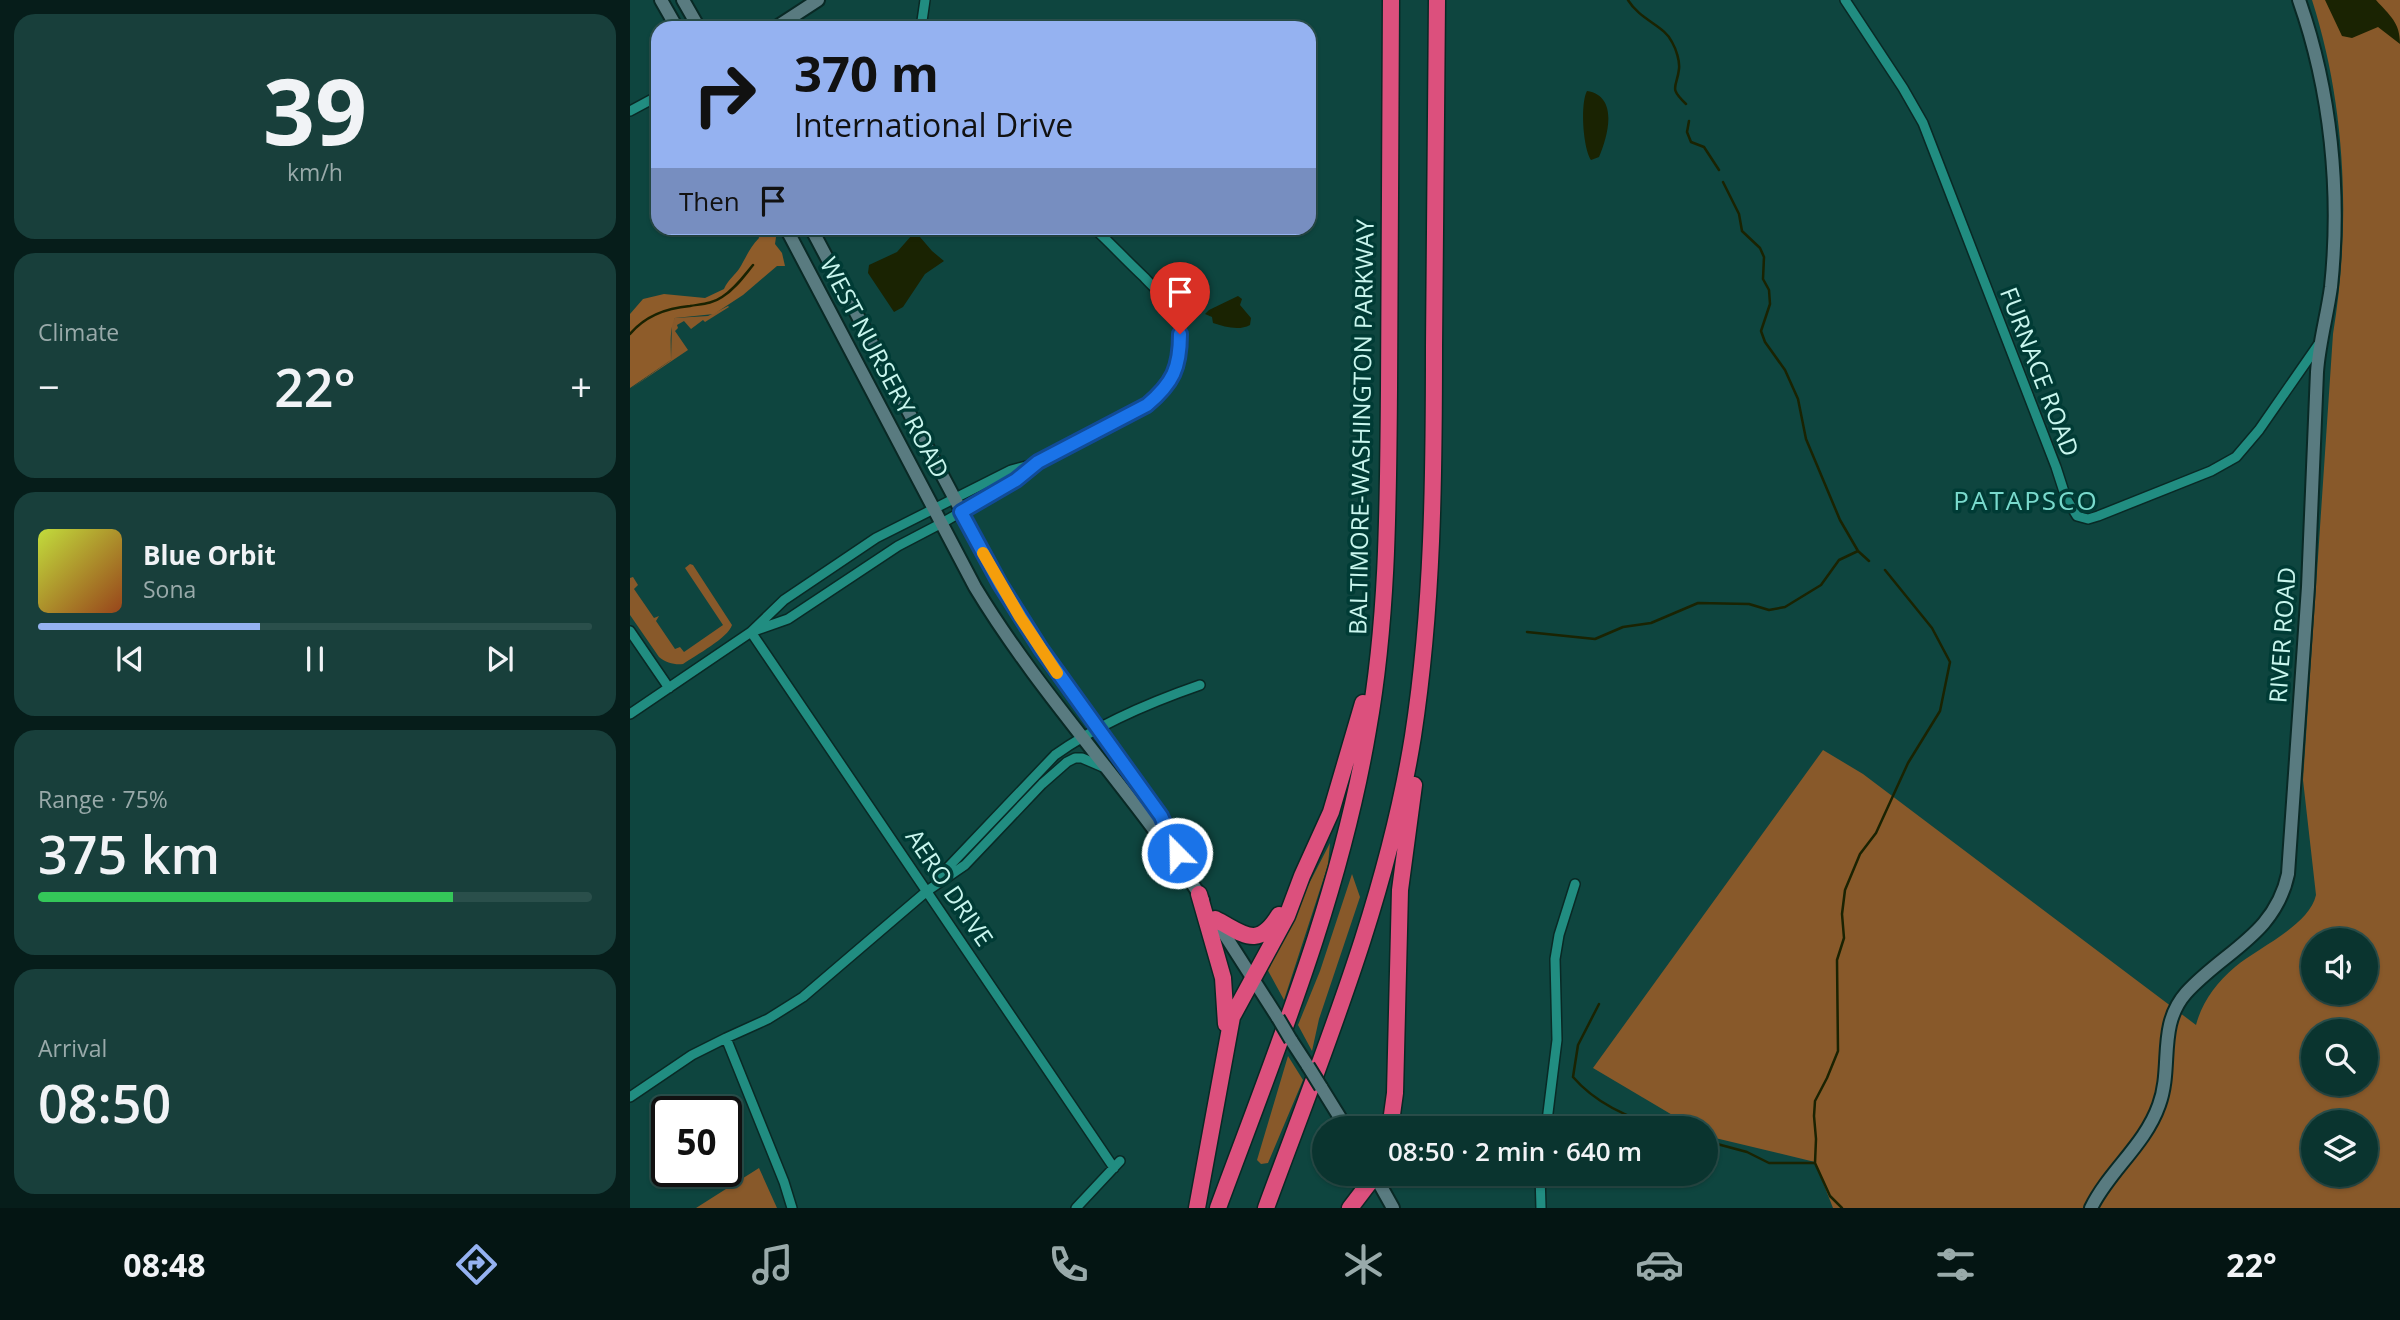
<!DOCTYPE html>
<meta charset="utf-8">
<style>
body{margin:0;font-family:"Open Sans",sans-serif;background:#183f3b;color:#f1f3f6;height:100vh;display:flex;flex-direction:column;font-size:26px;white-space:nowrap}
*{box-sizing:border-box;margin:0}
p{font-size:23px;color:#9aa}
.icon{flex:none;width:38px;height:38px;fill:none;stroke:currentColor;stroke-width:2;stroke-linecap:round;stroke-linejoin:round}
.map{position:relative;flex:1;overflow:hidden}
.details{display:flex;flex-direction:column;gap:14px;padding:14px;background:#061d1a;width:630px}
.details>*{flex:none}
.hud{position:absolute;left:21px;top:21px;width:665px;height:214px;border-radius:21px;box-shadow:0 2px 5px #0004,0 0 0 2px #2a4f4b;background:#95b2f1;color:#111;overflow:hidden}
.tools{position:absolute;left:1671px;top:928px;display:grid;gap:14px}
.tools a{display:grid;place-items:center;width:77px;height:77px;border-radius:50%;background:#0a342f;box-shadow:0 2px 5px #0004,0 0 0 2px #2a4f4b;font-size:35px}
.speed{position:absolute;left:21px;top:1096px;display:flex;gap:14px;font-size:35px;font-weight:700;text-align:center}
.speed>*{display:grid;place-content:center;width:91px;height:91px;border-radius:50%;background:#0a342f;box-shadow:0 2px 5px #0004,0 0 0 2px #2a4f4b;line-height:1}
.speed .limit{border:4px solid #111;border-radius:10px;background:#fff;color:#111}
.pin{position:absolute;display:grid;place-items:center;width:60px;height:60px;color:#fff;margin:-72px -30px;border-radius:50% 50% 50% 0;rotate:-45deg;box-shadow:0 0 7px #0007}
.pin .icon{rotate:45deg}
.me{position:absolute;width:77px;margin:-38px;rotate:337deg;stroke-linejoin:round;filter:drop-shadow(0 0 5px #0008)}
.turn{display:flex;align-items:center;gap:24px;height:147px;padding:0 28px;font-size:32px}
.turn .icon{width:91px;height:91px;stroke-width:2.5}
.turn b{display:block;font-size:49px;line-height:60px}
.then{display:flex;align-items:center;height:66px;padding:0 28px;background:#0003;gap:14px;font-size:26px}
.big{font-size:52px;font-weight:600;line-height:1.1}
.details .card{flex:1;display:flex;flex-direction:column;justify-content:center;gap:10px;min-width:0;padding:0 24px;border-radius:21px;background:#183f3b}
.details .dial{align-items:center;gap:0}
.dial b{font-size:91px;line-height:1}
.song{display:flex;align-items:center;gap:21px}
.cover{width:84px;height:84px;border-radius:10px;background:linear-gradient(135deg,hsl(70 70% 55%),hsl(20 70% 35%))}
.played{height:7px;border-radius:4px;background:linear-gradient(90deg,#95b2f1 40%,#2a4f4b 40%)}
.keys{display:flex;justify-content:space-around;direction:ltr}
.heat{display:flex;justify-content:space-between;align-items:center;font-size:38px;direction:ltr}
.charge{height:10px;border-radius:5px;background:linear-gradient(90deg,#34c759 75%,#2a4f4b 0)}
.trip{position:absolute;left:682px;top:1116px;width:406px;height:70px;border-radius:35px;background:#0a342f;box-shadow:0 2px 5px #0004,0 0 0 2px #2a4f4b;font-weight:600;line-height:70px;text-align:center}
.menu{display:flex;height:112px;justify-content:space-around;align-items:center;background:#041513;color:#9aa}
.menu .icon{width:49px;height:49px}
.menu .current{color:#95b2f1}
.menu b{font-size:32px;color:#f1f3f6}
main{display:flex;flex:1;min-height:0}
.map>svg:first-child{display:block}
.green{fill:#88592a;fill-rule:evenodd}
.forest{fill:#8e5c2a}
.water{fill:#1a2302}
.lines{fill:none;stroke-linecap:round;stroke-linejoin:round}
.stream{stroke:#1a2302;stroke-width:2.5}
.street-casing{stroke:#092925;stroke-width:12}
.secondary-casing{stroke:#092925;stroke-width:16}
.highway-casing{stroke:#092925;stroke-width:19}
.street{stroke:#218d81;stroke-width:9}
.secondary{stroke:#597b80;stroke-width:12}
.highway{stroke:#dc507d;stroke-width:16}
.secondary-bridge-casing{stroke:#092925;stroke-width:16;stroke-linecap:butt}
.secondary-bridge{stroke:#597b80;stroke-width:12}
.route-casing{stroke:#114b97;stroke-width:18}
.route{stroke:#1a73e8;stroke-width:12}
.slow{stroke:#f59e0b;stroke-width:12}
.labels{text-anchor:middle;stroke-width:7;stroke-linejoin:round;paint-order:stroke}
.street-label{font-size:24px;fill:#c9f6ee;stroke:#003b35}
.neighbourhood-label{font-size:26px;letter-spacing:2px;fill:#79dacd;stroke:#003b35}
</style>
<main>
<section class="details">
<div class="card dial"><b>39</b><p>km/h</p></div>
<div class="card"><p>Climate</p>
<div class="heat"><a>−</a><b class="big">22°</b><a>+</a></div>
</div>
<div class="card">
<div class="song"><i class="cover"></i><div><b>Blue Orbit</b><p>Sona</p></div></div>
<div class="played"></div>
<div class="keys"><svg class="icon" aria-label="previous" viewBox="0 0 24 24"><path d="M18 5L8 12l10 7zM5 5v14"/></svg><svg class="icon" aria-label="pause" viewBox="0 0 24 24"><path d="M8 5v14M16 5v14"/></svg><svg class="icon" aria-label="next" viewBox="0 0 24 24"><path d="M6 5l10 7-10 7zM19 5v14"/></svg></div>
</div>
<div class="card"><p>Range · 75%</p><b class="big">375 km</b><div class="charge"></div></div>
<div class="card"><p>Arrival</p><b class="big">08:50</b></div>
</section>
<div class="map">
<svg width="1770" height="1208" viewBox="0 0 1770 1208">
<rect width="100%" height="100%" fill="#0e453f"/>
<!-- green -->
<path class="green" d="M1682 0H1770V1208H1203L1185 1162 1081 1137 1076 1135V1129H1066L963 1068 1193 750 1233 774 1566 1025C1572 1002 1586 983 1605 967 1628 947 1679 926 1686 895L1673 780 1703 334C1721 225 1716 106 1682 0ZM1684 940H1736V992H1684ZM1684 1031H1736V1083H1684ZM1684 1122H1736V1174H1684Z
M98 306 99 307 75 322 73 320 61 329 54 321 47 325 48 328 45 331 58 350 0 389 41 360 42 322 45 318 78 316Z
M60 564 63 565 102 625C98 638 66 655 53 664 45 665 36 663 29 657L0 615V578L3 577 8 585 4 589 24 618 29 616 26 621 45 649 50 647 54 652 93 625 55 568Z
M700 843 698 865 654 1000 636 967Z
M722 874 730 897 689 1019 682 1051 668 1025 690 971Z
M658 1056 673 1080 638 1163 631 1164 627 1160Z
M129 1168 147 1208H66Z"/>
<!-- forest -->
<path class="forest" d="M126 228H141L146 237 145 244 152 253 155 266H147L113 295 84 314 45 318C39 330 41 347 41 360L0 388V314L13 299 34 294 75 298 94 289C98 280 104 276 109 269 116 258 119 248 129 238Z"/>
<!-- water -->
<path class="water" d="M1695 0H1746C1760 16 1770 22 1770 44L1748 27 1722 38 1712 36Z
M957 91C989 96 978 136 969 157L961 160C953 148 950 104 957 91Z
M282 235 290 237 302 251 314 261 295 274 273 307 264 312 238 273 239 265 267 252Z
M608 296 612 299 610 305 621 318 620 325C609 331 595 327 583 323L582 317 575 314 579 310Z"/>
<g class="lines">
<!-- stream -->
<path class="stream" d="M998 0C1010 20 1035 26 1042 42 1046 49 1050 61 1049 69 1047 88 1038 87 1056 104
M1059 121 1057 132 1061 142 1074 147 1089 170
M1093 182 1109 214 1112 231 1130 248 1134 257 1133 279 1139 290 1140 304 1131 331 1135 342 1155 370 1168 399 1176 439 1210 520 1228 551 1239 561
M0 334C15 316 37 308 60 306 71 304 82 304 92 297 105 289 114 276 123 265
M897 632 965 639 993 627 1021 623 1068 603 1119 604 1139 610 1155 607 1191 585 1209 560 1228 551
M969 1004 948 1045 943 1077C967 1105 1003 1120 1038 1129
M1076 1141 1117 1152 1139 1163H1184
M1212 1208 1200 1196 1185 1163 1186 1139 1184 1116 1185 1101 1197 1078 1208 1051 1207 960 1214 938 1212 914 1215 890 1230 854 1246 833 1278 763 1310 711 1320 662 1302 628 1255 570"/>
<defs>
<path id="street" d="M1215 0 1273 88 1293 123 1426 467 1436 498 1447 516 1458 519 1468 516 1581 471 1606 457 1629 430 1688 345
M291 28 295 0
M0 111 28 96
M0 631 39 688
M121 632 158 619 268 546 312 523 386 480 408 462 517 405C547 380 563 342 540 305 533 295 522 286 514 277 497 261 481 244 464 228
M121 632 484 1168
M0 714 121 632 154 600 246 538 381 470 404 464
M307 879 425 755C467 725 521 702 570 685
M96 1038 138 1019 173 997 297 891 335 865 412 784 437 762 445 758H452L473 767
M0 1097 62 1055 96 1038 154 1182 162 1208
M916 1129 927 1040 925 959 929 935 945 884
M910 1174 911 1208
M446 1208 490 1161"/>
<path id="secondary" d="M31 0 47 28
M53 0 69 28
M145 28 188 0
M156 228 345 587C412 698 503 791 573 900
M181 228 370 584 417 659 531 815 547 853
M584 918 648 1018
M661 1040 678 1066
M691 1087 717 1129
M744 1174 763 1208
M1461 1208C1479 1171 1515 1145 1529 1105 1543 1067 1527 1026 1556 993 1594 951 1645 935 1658 874L1678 587 1687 372C1689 343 1697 316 1701 287 1711 192 1701 91 1669 0"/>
<path id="highway" d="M569 894 593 978 596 1024
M585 919C613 933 627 951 649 915
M760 1129 765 1093 770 890 784 785
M567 1208 602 1017 657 916 672 876 701 812 733 703
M588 1208C646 1051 710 896 738 730 758 618 758 504 759 390 760 260 760 130 761 0
M636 1208C693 1053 757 899 783 736 803 606 804 477 804 347 805 231 806 116 807 0
M720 1208 746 1174"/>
</defs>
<!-- street casing -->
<use href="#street" class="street-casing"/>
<!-- secondary casing -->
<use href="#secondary" class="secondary-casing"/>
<!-- highway casing -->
<use href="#highway" class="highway-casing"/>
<!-- street -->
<use href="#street" class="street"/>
<!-- secondary -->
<use href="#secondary" class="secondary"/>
<!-- highway -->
<use href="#highway" class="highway"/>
<defs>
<path id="secondary-bridge" d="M648 1018 661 1040
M678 1066 691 1087"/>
</defs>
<!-- secondary-bridge casing -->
<use href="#secondary-bridge" class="secondary-bridge-casing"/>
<!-- secondary-bridge -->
<use href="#secondary-bridge" class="secondary-bridge"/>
</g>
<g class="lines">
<defs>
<path id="route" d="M547 853 531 816 411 649 370 584 331 512 386 480 408 462 517 405C543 383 550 368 550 334"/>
</defs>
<!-- route casing -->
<use href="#route" class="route-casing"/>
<!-- route -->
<use href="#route" class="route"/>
<!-- slow -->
<path class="slow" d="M353 553 390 617 427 673"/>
</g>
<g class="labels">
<!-- street labels -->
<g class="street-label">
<text transform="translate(254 368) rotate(62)" y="8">WEST NURSERY ROAD</text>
<text transform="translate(1409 372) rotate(69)" y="8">FURNACE ROAD</text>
<text transform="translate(732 427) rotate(-89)" y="8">BALTIMORE-WASHINGTON PARKWAY</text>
<text transform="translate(1653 635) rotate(-86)" y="8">RIVER ROAD</text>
<text transform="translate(319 888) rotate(56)" y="8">AERO DRIVE</text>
</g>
<!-- neighbourhood labels -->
<g class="neighbourhood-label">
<text x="1396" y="510">PATAPSCO</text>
</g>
</g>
</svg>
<div class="tools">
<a><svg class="icon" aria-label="sound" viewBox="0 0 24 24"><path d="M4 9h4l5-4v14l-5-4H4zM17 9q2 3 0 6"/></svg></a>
<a><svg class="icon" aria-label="search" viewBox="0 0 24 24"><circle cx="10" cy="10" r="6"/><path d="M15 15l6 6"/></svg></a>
<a><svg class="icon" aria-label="layers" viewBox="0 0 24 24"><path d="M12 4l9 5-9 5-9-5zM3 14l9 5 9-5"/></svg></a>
</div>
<div class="speed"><div class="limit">50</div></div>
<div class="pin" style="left:550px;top:334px;background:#d93025"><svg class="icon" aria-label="arrive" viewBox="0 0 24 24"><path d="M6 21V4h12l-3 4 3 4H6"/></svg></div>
<svg class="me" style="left:547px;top:853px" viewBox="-20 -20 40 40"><circle r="17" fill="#1a73e8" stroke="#fff" stroke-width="3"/><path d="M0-11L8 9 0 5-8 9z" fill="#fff"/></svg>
<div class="trip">08:50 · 2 min · 640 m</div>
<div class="hud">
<div class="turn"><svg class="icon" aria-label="right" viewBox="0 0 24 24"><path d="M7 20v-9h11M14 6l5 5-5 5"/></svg><div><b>370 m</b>International Drive</div></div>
<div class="then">Then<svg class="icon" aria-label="arrive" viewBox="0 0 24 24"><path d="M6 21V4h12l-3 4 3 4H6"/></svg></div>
</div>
</div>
</main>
<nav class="menu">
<b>08:48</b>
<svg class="icon current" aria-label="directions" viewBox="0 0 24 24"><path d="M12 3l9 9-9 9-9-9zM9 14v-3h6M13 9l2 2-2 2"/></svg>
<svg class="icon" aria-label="music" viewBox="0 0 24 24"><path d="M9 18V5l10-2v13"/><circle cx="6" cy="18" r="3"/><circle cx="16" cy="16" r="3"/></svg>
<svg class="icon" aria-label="phone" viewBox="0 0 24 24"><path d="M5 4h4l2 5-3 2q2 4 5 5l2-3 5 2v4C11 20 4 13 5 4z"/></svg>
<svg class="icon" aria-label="climate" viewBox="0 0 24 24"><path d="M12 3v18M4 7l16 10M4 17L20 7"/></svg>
<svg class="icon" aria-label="car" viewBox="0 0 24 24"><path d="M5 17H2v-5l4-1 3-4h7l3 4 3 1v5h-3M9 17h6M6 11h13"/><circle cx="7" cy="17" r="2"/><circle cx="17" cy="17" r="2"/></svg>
<svg class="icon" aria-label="filters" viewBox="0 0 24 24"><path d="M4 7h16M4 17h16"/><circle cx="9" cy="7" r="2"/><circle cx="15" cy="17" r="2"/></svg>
<b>22°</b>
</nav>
